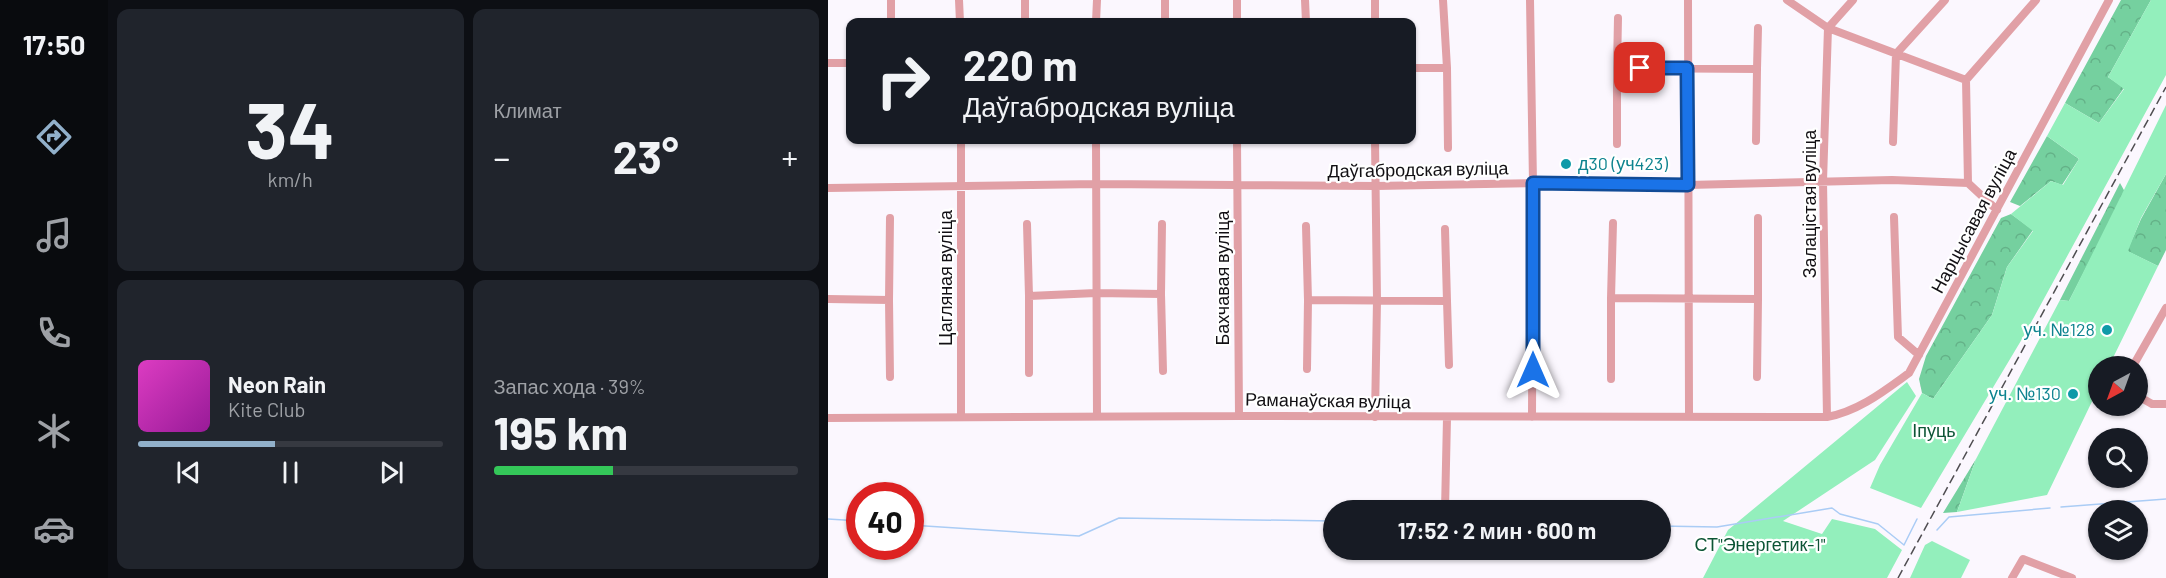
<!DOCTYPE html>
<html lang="ru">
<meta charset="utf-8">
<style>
body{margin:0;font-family:Barlow,sans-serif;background:#20242c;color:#f1f3f6;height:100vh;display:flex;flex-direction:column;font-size:22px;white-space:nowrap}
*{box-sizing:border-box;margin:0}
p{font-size:20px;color:#9ea1a6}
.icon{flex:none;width:33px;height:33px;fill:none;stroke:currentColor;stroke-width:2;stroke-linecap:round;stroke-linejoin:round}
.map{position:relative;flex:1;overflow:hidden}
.side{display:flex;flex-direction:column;gap:9px;padding:9px;background:#0d0f14;width:720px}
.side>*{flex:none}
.banner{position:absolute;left:18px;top:18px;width:570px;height:126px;border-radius:12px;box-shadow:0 2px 4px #0004;background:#171b24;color:#f1f3f6;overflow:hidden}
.needle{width:39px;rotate:221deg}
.buttons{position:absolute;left:1260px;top:356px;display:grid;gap:12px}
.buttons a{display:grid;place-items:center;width:60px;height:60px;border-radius:50%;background:#171b24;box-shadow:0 2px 4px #0004;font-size:30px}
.speed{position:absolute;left:18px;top:482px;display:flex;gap:12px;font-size:30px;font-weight:700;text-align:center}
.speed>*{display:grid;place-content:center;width:78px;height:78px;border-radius:50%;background:#171b24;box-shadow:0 2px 4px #0004;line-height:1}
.speed .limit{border:9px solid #d22;background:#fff;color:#111}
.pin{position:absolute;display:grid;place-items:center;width:51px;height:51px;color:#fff;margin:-26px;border-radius:12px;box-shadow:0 3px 9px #0006}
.me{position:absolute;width:66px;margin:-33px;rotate:0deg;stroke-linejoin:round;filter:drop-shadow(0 0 4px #0008)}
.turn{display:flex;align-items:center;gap:21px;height:126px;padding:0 18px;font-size:27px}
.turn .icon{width:78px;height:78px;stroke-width:2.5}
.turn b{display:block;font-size:42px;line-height:51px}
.big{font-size:45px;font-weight:700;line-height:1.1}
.side .tile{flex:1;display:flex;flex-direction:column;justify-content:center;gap:9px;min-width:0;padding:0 21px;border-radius:12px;background:#20242c}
.side .dial{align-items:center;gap:0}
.dial b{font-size:78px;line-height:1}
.song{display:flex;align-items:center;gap:18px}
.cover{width:72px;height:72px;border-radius:9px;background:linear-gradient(135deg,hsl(310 70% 55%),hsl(300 70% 35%))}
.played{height:6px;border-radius:3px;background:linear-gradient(90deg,#91b0ca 45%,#363941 45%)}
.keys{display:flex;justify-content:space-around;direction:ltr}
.heat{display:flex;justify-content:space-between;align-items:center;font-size:33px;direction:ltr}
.charge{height:9px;border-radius:4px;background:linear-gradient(90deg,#34c759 39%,#363941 0)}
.side .tiles{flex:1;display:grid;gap:9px;grid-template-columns:repeat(2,1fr)}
.trip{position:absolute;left:495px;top:500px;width:348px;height:60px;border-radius:30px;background:#171b24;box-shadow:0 2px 4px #0004;font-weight:700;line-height:60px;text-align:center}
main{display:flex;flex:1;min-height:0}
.dock{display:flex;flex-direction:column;width:108px;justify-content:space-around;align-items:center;background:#090b0e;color:#9ea1a6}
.dock .icon{width:42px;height:42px}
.dock .on{color:#91b0ca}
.dock b{font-size:27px;color:#f1f3f6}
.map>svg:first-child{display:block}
.forest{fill:url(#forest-crowns)}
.garden{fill:#93efbc}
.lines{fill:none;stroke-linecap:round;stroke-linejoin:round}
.stream{stroke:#aaccf5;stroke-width:1.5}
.minor{stroke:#e1a0a6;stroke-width:8}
.rail{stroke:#4f4d51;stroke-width:1.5;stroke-dasharray:9 4.5;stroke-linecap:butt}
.route-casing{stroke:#114b97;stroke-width:15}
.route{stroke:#1a73e8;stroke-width:10}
.culture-dot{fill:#0f9aa8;stroke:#fff;stroke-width:2}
.labels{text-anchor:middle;stroke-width:4.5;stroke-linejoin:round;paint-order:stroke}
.culture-label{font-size:18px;fill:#0d838f;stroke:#fff;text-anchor:end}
.street-label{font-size:18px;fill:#121014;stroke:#fff}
.park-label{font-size:18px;fill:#0d5536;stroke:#fff}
</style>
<main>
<nav class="dock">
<b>17:50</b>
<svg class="icon on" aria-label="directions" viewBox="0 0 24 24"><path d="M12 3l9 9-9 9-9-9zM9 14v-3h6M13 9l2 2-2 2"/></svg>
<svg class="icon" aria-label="music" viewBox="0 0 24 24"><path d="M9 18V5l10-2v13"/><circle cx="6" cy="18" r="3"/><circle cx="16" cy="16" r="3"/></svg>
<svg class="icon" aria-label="phone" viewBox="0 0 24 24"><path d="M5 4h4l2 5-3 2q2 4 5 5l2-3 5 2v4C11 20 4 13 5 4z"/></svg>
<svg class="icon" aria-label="climate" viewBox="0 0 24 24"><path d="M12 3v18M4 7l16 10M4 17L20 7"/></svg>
<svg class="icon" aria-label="car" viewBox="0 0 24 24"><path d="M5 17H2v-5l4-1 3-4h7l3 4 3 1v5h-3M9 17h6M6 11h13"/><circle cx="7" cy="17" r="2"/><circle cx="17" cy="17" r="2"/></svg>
</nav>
<section class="side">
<div class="tiles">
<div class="tile dial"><b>34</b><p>km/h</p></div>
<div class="tile"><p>Климат</p>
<div class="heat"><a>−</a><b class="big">23°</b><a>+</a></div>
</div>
<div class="tile">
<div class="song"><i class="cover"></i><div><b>Neon Rain</b><p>Kite Club</p></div></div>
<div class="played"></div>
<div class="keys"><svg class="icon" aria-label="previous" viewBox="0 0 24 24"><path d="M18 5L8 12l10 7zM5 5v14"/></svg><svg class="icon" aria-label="pause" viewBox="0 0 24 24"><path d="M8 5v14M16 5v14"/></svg><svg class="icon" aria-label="next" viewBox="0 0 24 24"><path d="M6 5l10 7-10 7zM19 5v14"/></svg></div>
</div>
<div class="tile"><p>Запас хода · 39%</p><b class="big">195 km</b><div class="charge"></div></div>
</div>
</section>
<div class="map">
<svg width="1338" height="578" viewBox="0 0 1338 578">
<defs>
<pattern id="forest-crowns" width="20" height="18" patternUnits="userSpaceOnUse" patternTransform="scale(1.5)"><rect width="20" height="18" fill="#75d09f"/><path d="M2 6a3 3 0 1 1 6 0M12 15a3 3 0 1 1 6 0" fill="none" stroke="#64b288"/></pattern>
</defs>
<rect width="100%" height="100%" fill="#fbf7fe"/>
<!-- forest -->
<path class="forest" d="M1293 0H1323L1280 77 1296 88 1271 123 1237 103Z
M1219 136 1251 159 1234 185 1223 181 1192 206 1182 202Z
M1338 174V250L1330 266 1299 251 1313 219Z
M1292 183 1297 192 1241 301 1232 300Z
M1183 214 1205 230 1179 267 1164 315 1105 399 1094 393 1091 379 1098 356 1173 218Z
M1148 459 1129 512 1115 513Z"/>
<!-- garden -->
<path class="garden" d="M1323 0H1338V75L1194 339 1093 508 1042 488 1052 465 1094 393 1105 399 1164 315 1179 267 1205 231 1183 214 1223 181 1235 185 1251 159 1219 136 1237 103 1271 123 1296 89 1280 77Z
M1338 105V174L1313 218 1300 251 1330 266 1281 366H1270V389L1219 495 1129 512 1148 459 1232 300 1241 301Z
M1079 382 1088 396 1047 460 955 521 994 534 1004 519 1047 529 1074 550 1059 578H875L900 530Z
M1104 541 1142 560 1133 578H1082L1097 545Z"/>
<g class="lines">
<!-- stream -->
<path class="stream" d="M1233 507 1338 499
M0 519 32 521
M82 525 251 536 291 518 506 521
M832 526 889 527 1004 508 1012 514 1050 524 1076 545 1089 519
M1109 530 1121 517 1222 508"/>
<!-- minor -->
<path class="minor" d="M63 0V22
M131 0 132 22
M197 0V22
M409 0V22
M477 0 478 22
M547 0V22
M615 0 619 68
M702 0 705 183 704 417
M860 0 861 416
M959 0 1000 28 1138 80
M268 22 269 0
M337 22V0
M0 63H22
M584 68H619L620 148
M789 68 790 18
M929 69 930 28
M268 140 269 416
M409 140 411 416
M1065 142 1068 54 1117 0
M789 144V68L929 69 928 141
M1140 183 1138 80 1208 0
M0 188 268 184 548 186 705 183 860 185 1064 180 1140 183 1169 210
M1066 217 1070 337 1091 355
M930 218V299
M199 224 201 296
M478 226 480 300
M617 229 619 301
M333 294 334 224
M783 298 785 223
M0 299 61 300 62 377
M61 300 62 218
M1305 366 1338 308
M479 369 480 300 619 301 621 365
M201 373V296L268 293 333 294 335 371
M783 379V298L930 299 929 377
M1310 396 1324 404H1338
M133 417V140
M547 417 549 300 547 140
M999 417 995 181 1000 28 1025 0
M0 418 411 416 999 417C1031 411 1056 391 1081 373L1281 0
M617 510 619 418
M1184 578 1195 559 1244 578"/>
<!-- rail -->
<path class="rail" d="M1070 578 1338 87"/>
</g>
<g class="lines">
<defs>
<path id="route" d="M705 370V183L860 185 859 68H812"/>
</defs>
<!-- route casing -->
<use href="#route" class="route-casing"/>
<!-- route -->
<use href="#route" class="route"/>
</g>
<!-- markers -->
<g class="culture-dot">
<circle cx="738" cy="164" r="6"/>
<circle cx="1279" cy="330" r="6"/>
<circle cx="1245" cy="394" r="6"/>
</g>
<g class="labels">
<!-- culture labels -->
<g class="culture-label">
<text x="750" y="170" text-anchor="start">д30 (уч423)</text>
<text x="1267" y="336">уч. №128</text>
<text x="1233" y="400">уч. №130</text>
</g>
<!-- street labels -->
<g class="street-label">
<text transform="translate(590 170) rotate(-1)" y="6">Даўгабродская вуліца</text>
<text transform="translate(982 204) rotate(-90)" y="6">Залацістая вуліца</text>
<text transform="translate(1146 221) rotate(-62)" y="6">Нарцысавая вуліца</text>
<text transform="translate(118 278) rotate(-90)" y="6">Цагляная вуліца</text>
<text transform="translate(395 278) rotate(-90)" y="6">Бахчавая вуліца</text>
<text transform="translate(500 401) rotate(1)" y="6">Раманаўская вуліца</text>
</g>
<!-- park labels -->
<g class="park-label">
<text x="1106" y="437">Іпуць</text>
<text x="932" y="551">СТ"Энергетик-1"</text>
</g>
</g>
</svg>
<div class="buttons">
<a><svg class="needle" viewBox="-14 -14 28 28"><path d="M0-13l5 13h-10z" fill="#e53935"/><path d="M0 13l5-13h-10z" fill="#9ea1a6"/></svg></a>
<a><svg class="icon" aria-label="search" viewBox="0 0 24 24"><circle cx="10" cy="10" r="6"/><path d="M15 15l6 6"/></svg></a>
<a><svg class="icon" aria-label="layers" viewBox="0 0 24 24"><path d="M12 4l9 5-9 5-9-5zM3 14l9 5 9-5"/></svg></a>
</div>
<div class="speed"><div class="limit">40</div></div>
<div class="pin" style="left:812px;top:68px;background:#d93025"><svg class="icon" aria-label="arrive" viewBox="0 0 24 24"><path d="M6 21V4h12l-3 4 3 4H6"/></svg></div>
<svg class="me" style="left:705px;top:370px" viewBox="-20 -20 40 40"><path d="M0-17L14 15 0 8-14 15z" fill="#1a73e8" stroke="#fff" stroke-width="4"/></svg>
<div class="trip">17:52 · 2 мин · 600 m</div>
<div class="banner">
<div class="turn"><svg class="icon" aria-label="right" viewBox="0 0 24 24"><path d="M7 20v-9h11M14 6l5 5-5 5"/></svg><div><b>220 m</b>Даўгабродская вуліца</div></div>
</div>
</div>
</main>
